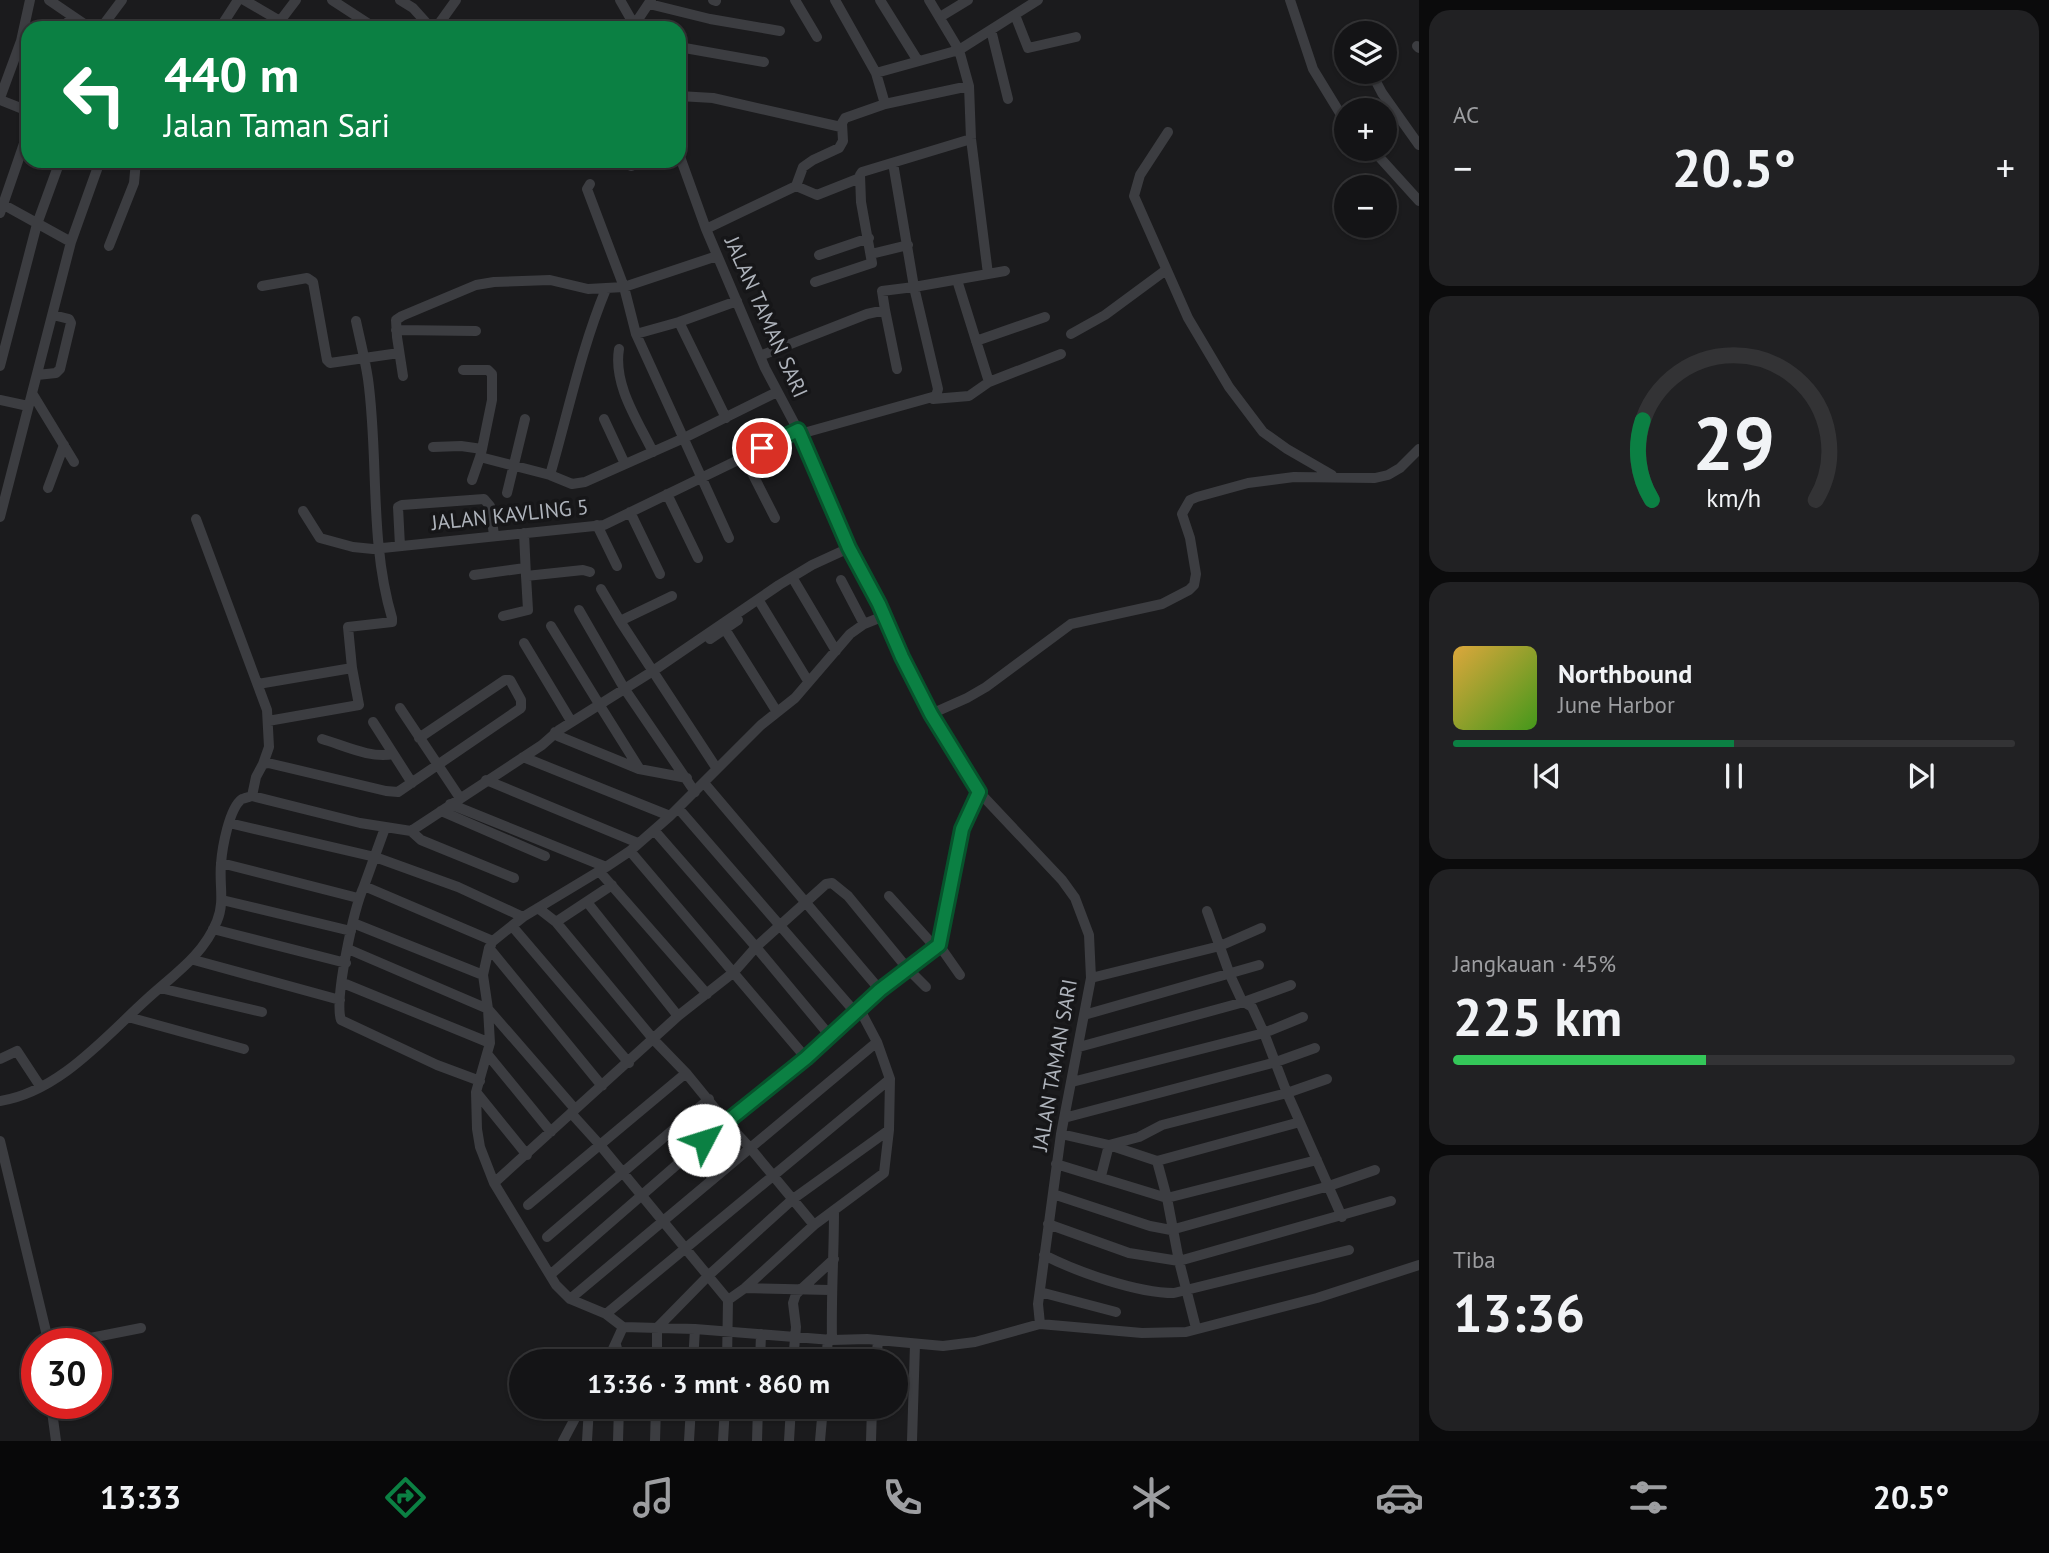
<!DOCTYPE html>
<html lang="id">
<meta charset="utf-8">
<style>
body{margin:0;font-family:"PT Sans",sans-serif;background:#212123;color:#f1f3f6;height:100vh;display:flex;flex-direction:column;font-size:26px;white-space:nowrap}
*{box-sizing:border-box;margin:0}
p{font-size:23px;color:#9d9ea1}
.icon{flex:none;width:38px;height:38px;fill:none;stroke:currentColor;stroke-width:2;stroke-linecap:round;stroke-linejoin:round}
.map{position:relative;flex:1;overflow:hidden}
.side{display:flex;flex-direction:column;gap:10px;padding:10px;background:#0b0b0c;width:630px}
.side>*{flex:none}
.banner{position:absolute;left:21px;top:21px;width:665px;height:147px;border-radius:21px;box-shadow:0 2px 5px #0004,0 0 0 2px #333335;background:#0b8043;color:#fff;overflow:hidden}
.buttons{position:absolute;left:1334px;top:21px;display:grid;gap:14px}
.buttons a{display:grid;place-items:center;width:63px;height:63px;border-radius:50%;background:#141416;box-shadow:0 2px 5px #0004,0 0 0 2px #333335;font-size:35px}
.speed{position:absolute;left:21px;top:1328px;display:flex;gap:14px;font-size:35px;font-weight:700;text-align:center}
.speed>*{display:grid;place-content:center;width:91px;height:91px;border-radius:50%;background:#141416;box-shadow:0 2px 5px #0004,0 0 0 2px #333335;line-height:1}
.speed .limit{border:10px solid #d22;background:#fff;color:#111}
.pin{position:absolute;display:grid;place-items:center;width:60px;height:60px;color:#fff;margin:-30px;border:4px solid #fff;border-radius:50%;box-shadow:0 2px 7px #0007}
.me{position:absolute;width:77px;margin:-38px;rotate:50deg;stroke-linejoin:round;filter:drop-shadow(0 0 5px #0008)}
.turn{display:flex;align-items:center;gap:24px;height:147px;padding:0 28px;font-size:32px}
.turn .icon{width:91px;height:91px;stroke-width:2.5}
.turn b{display:block;font-size:49px;line-height:60px}
.big{font-size:52px;font-weight:800;line-height:1.1}
.side .tile{flex:1;display:flex;flex-direction:column;justify-content:center;gap:10px;min-width:0;padding:0 24px;border-radius:21px;background:#212123}
.side .dial{align-items:center;gap:0}
.dial svg{height:182px;overflow:visible;fill:none;stroke:#333335;stroke-width:7;stroke-linecap:round;text-anchor:middle}
.dial text{fill:#f1f3f6;stroke:none}
.song{display:flex;align-items:center;gap:21px}
.cover{width:84px;height:84px;border-radius:10px;background:linear-gradient(135deg,hsl(40 70% 55%),hsl(100 70% 35%))}
.played{height:7px;border-radius:4px;background:linear-gradient(90deg,#0b8043 50%,#333335 50%)}
.keys{display:flex;justify-content:space-around;direction:ltr}
.heat{display:flex;justify-content:space-between;align-items:center;font-size:38px;direction:ltr}
.charge{height:10px;border-radius:5px;background:linear-gradient(90deg,#34c759 45%,#333335 0)}
.trip{position:absolute;left:509px;top:1349px;width:399px;height:70px;border-radius:35px;background:#141416;box-shadow:0 2px 5px #0004,0 0 0 2px #333335;font-weight:800;line-height:70px;text-align:center}
.tab-bar{display:flex;height:112px;justify-content:space-around;align-items:center;background:#080809;color:#9d9ea1}
.tab-bar .icon{width:49px;height:49px}
.tab-bar .selected{color:#0b8043}
.tab-bar b{font-size:32px;color:#f1f3f6}
main{display:flex;flex:1;min-height:0}
.map>svg:first-child{display:block}
.lines{fill:none;stroke-linecap:round;stroke-linejoin:round}
.minor{stroke:#3c3d41;stroke-width:10}
.route-casing{stroke:#07532c;stroke-width:18}
.route{stroke:#0b8043;stroke-width:12}
.labels{text-anchor:middle;stroke-width:7;stroke-linejoin:round;paint-order:stroke}
.street-label{font-size:21px;fill:#aeb3bb;stroke:#161618}
</style>
<main>
<div class="map">
<svg width="1419" height="1441" viewBox="0 0 1419 1441">
<rect width="100%" height="100%" fill="#1b1b1d"/>
<g class="lines">
<!-- minor -->
<path class="minor" d="M49 0 90 28
M244 0 280 21 296 0
M332 0 375 28
M400 0 413 8 431 28
M620 0 636 28
M713 0 716 1
M795 0 817 37
M835 0 876 73 885 104
M880 0 918 61
M929 0 959 50 969 86 971 139 988 274
M1290 0 1313 69 1346 123
M649 4 710 19 780 31
M1015 15 1028 48 1076 37
M940 17 968 0
M635 24 651 0
M66 28 71 15
M101 28 122 0
M220 28 238 0
M436 28 456 0
M991 30 1008 99
M1417 46 1419 48
M679 47 764 62
M1371 72 1382 93 1419 145
M876 73 959 50 1038 0
M679 96 713 98 841 127
M0 98 21 41 30 0
M0 100 28 111
M1168 132 1140 175 1134 196 1188 318 1229 387 1263 432 1287 449 1332 475
M1372 149 1419 201
M679 154 706 229 765 368 800 434 849 548 931 714 979 792 1062 880 1075 898 1089 935 1091 978 1061 1134 1038 1304 1040 1324 1142 1333 1186 1332 1317 1298 1419 1265
M627 161 631 166 645 161
M893 163 914 287 1005 271
M590 184 587 189 624 287 636 334 729 538
M796 186 817 195 860 178
M2 204 71 242
M0 213 28 132
M706 229 796 186 803 167 813 160 839 148 843 141 842 123 845 118 885 104 969 86
M109 246 134 183 136 161
M871 254 908 245
M819 255 869 238
M957 280 989 382
M815 282 872 263 861 202 860 175 862 172 971 139
M262 286 307 278 313 282 327 360 330 363 399 353
M606 289C581 349 568 413 550 475L572 484 585 482 684 438 777 392
M885 310 897 369
M679 322 726 418
M396 330 476 331
M636 334 679 322 737 301
M1071 334 1105 315 1166 270
M976 341 1045 317
M619 349C613 385 638 421 653 452
M760 356 867 314 885 310 882 291 914 287 938 389 936 396 800 434
M0 366 37 224 60 161
M463 370H488L492 374V400L482 449
M37 375 56 373 60 369 71 323 69 319 53 315
M403 376 397 337 396 320 402 316 476 285 494 282 550 280 588 289 624 287 717 256
M32 393 74 462
M933 399 969 396 989 382 1061 354
M0 400 28 406
M604 419 625 464
M433 447 461 446 482 449 480 457 550 475
M744 457 775 518
M472 480 480 457
M48 488 64 445
M507 493 525 419
M667 494 698 558
M303 511 320 538 353 547 373 549 604 525 798 431
M630 512 660 574
M0 517 71 242 100 161
M196 519 267 710 269 747 263 764
M597 525 617 566
M524 533 526 576 583 570 590 572
M400 546 398 507 402 505 484 499 490 506 494 535
M474 575 525 568
M841 580 864 624
M795 582 836 651
M601 589 620 621 717 769
M761 604 808 681
M579 610 624 688 695 792
M503 616 528 610 526 576
M620 621 672 596
M551 626 599 704
M723 626 777 712
M710 639 738 620
M524 643 571 721
M352 668 348 627 392 622V618C369 541 379 458 368 379 365 359 360 340 356 321
M258 684 352 668 359 705 268 721
M400 708 460 798
M602 709 639 768
M931 714 967 698 986 687 1071 624 1162 604 1189 590 1194 585 1196 574 1190 538 1182 514 1190 500 1197 497 1248 483 1294 477 1375 478 1388 475 1400 468 1419 449
M373 722 412 783
M555 732 558 736 639 769 687 778
M322 739C343 745 371 759 393 754
M523 757 670 816
M486 780 638 843
M705 784 880 990
M252 796 256 777 263 764 268 763 386 791 398 792 521 708V700L510 680H505L419 738
M450 804 606 867 630 851 670 816 761 725 795 698 850 634 864 624 884 616
M678 808 855 1012
M441 811 545 856
M229 823 375 857 458 887 523 917
M385 828 364 886 493 941 523 917 606 867
M654 830 756 947 830 1036
M411 831 421 840 514 878
M630 851 806 1058
M221 863 358 898
M599 871 707 994
M364 886C354 908 334 999 341 1020L437 1065 480 1081
M889 896 935 947
M222 900 351 931
M587 902 678 1016
M538 908 556 922 654 1040 686 1073 726 1122 550 1275
M1207 911 1230 975 1242 1001 1252 1007 1264 1033 1287 1093 1342 1217
M556 922 612 885
M353 923 483 975
M512 926 629 1063
M213 929 346 963
M491 945 489 948 602 1086
M939 945 960 975
M489 948 483 975 488 1009 490 1043 476 1092 477 1129 480 1147 494 1183 556 1285 570 1299 606 1314 623 1327 695 1329 832 1340 867 1339 943 1346 975 1342 1040 1324
M348 949 488 1009 575 1109
M194 960 340 1000
M1091 978 1220 946 1261 928
M343 983 490 1043
M160 988 262 1012
M1084 1015 1259 965
M128 1017 244 1049
M1079 1047 1244 1002 1291 985
M488 1055 551 1132
M0 1059 17 1051 40 1086
M1072 1082 1264 1033 1303 1017
M476 1092 527 1155
M0 1101C59 1092 105 1037 147 999 173 975 203 956 217 921 225 902 219 884 221 864 222 849 229 808 242 799 243 799 251 796 252 796L360 823 411 831 542 745 559 730 653 671 779 585 812 565 849 548
M571 1113 600 1145 728 1300 727 1362
M1064 1118 1276 1062 1315 1048
M1061 1134 1109 1145 1157 1161 1300 1122
M0 1141 49 1344
M1109 1145 1139 1137 1162 1125 1287 1093 1327 1079
M1157 1161 1167 1198 1179 1261 1196 1328
M1056 1164 1167 1198 1317 1160
M1101 1176 1109 1145
M494 1183 678 1016 734 972 756 947 826 884 832 883 848 896 907 968 926 987
M1053 1194 1150 1226 1171 1230 1329 1186 1375 1170
M528 1205 686 1073
M1048 1224 1129 1253 1179 1261 1391 1201
M814 1225 751 1149 726 1122 806 1058 880 990 939 945 962 829 979 792
M547 1237 709 1099
M1044 1255C1077 1272 1137 1293 1174 1293L1349 1250
M745 1288 830 1290
M1040 1292 1116 1312
M570 1299 877 1042
M728 1300 745 1288 814 1225 884 1173 889 1130 890 1079
M606 1314 890 1079 877 1042 859 1008
M832 1340C831 1296 834 1254 834 1211
M60 1344 141 1328
M616 1345 621 1362
M607 1362 623 1327
M657 1362V1328L709 1275 793 1199 889 1130
M693 1362 695 1329
M760 1362 761 1334
M793 1362 796 1327 793 1303 796 1294 834 1259
M826 1362 828 1339
M876 1362 878 1341
M51 1404 56 1441
M563 1441 581 1407
M587 1441 589 1407
M618 1441 619 1407
M655 1441 656 1407
M689 1441 691 1407
M723 1441 725 1407
M757 1441 758 1407
M789 1441 791 1407
M820 1441 823 1407
M871 1441 872 1407
M912 1441 915 1344"/>
</g>
<g class="lines">
<defs>
<path id="route" d="M704 1140 806 1058 880 990 939 945 962 829 979 792 931 714 902 657 879 604 849 548 800 434 798 430 762 448"/>
</defs>
<!-- route casing -->
<use href="#route" class="route-casing"/>
<!-- route -->
<use href="#route" class="route"/>
</g>
<g class="labels">
<!-- street labels -->
<g class="street-label">
<text transform="translate(766 317) rotate(66)" y="7">JALAN TAMAN SARI</text>
<text transform="translate(510 515) rotate(-6)" y="7">JALAN KAVLING 5</text>
<text transform="translate(1055 1065) rotate(-80)" y="7">JALAN TAMAN SARI</text>
</g>
</g>
</svg>
<div class="buttons">
<a><svg class="icon" aria-label="layers" viewBox="0 0 24 24"><path d="M12 4l9 5-9 5-9-5zM3 14l9 5 9-5"/></svg></a>
<a>+</a>
<a>−</a>
</div>
<div class="speed"><div class="limit">30</div></div>
<div class="pin" style="left:762px;top:448px;background:#d93025"><svg class="icon" aria-label="arrive" viewBox="0 0 24 24"><path d="M6 21V4h12l-3 4 3 4H6"/></svg></div>
<svg class="me" style="left:704px;top:1140px" viewBox="-20 -20 40 40"><circle r="19" fill="#fff"/><path d="M0-13L10 11 0 6-10 11z" fill="#0b8043"/></svg>
<div class="trip">13:36 · 3 mnt · 860 m</div>
<div class="banner">
<div class="turn"><svg class="icon" aria-label="left" viewBox="0 0 24 24"><path d="M17 20v-9H6M10 6l-5 5 5 5"/></svg><div><b>440 m</b>Jalan Taman Sari</div></div>
</div>
</div>
<section class="side">
<div class="tile"><p>AC</p>
<div class="heat"><a>−</a><b class="big">20.5°</b><a>+</a></div>
</div>
<div class="tile dial"><svg viewBox="0 0 100 80">
<path d="M14 69A42 42 0 1 1 86 69"/>
<path d="M14 69A42 42 0 0 1 10 34" stroke="#0b8043"/>
<text x="50" y="56" font-size="32" font-weight="700">29</text>
<text x="50" y="72" font-size="11">km/h</text>
</svg></div>
<div class="tile">
<div class="song"><i class="cover"></i><div><b>Northbound</b><p>June Harbor</p></div></div>
<div class="played"></div>
<div class="keys"><svg class="icon" aria-label="previous" viewBox="0 0 24 24"><path d="M18 5L8 12l10 7zM5 5v14"/></svg><svg class="icon" aria-label="pause" viewBox="0 0 24 24"><path d="M8 5v14M16 5v14"/></svg><svg class="icon" aria-label="next" viewBox="0 0 24 24"><path d="M6 5l10 7-10 7zM19 5v14"/></svg></div>
</div>
<div class="tile"><p>Jangkauan · 45%</p><b class="big">225 km</b><div class="charge"></div></div>
<div class="tile"><p>Tiba</p><b class="big">13:36</b></div>
</section>
</main>
<nav class="tab-bar">
<b>13:33</b>
<svg class="icon selected" aria-label="directions" viewBox="0 0 24 24"><path d="M12 3l9 9-9 9-9-9zM9 14v-3h6M13 9l2 2-2 2"/></svg>
<svg class="icon" aria-label="music" viewBox="0 0 24 24"><path d="M9 18V5l10-2v13"/><circle cx="6" cy="18" r="3"/><circle cx="16" cy="16" r="3"/></svg>
<svg class="icon" aria-label="phone" viewBox="0 0 24 24"><path d="M5 4h4l2 5-3 2q2 4 5 5l2-3 5 2v4C11 20 4 13 5 4z"/></svg>
<svg class="icon" aria-label="climate" viewBox="0 0 24 24"><path d="M12 3v18M4 7l16 10M4 17L20 7"/></svg>
<svg class="icon" aria-label="car" viewBox="0 0 24 24"><path d="M5 17H2v-5l4-1 3-4h7l3 4 3 1v5h-3M9 17h6M6 11h13"/><circle cx="7" cy="17" r="2"/><circle cx="17" cy="17" r="2"/></svg>
<svg class="icon" aria-label="filters" viewBox="0 0 24 24"><path d="M4 7h16M4 17h16"/><circle cx="9" cy="7" r="2"/><circle cx="15" cy="17" r="2"/></svg>
<b>20.5°</b>
</nav>
